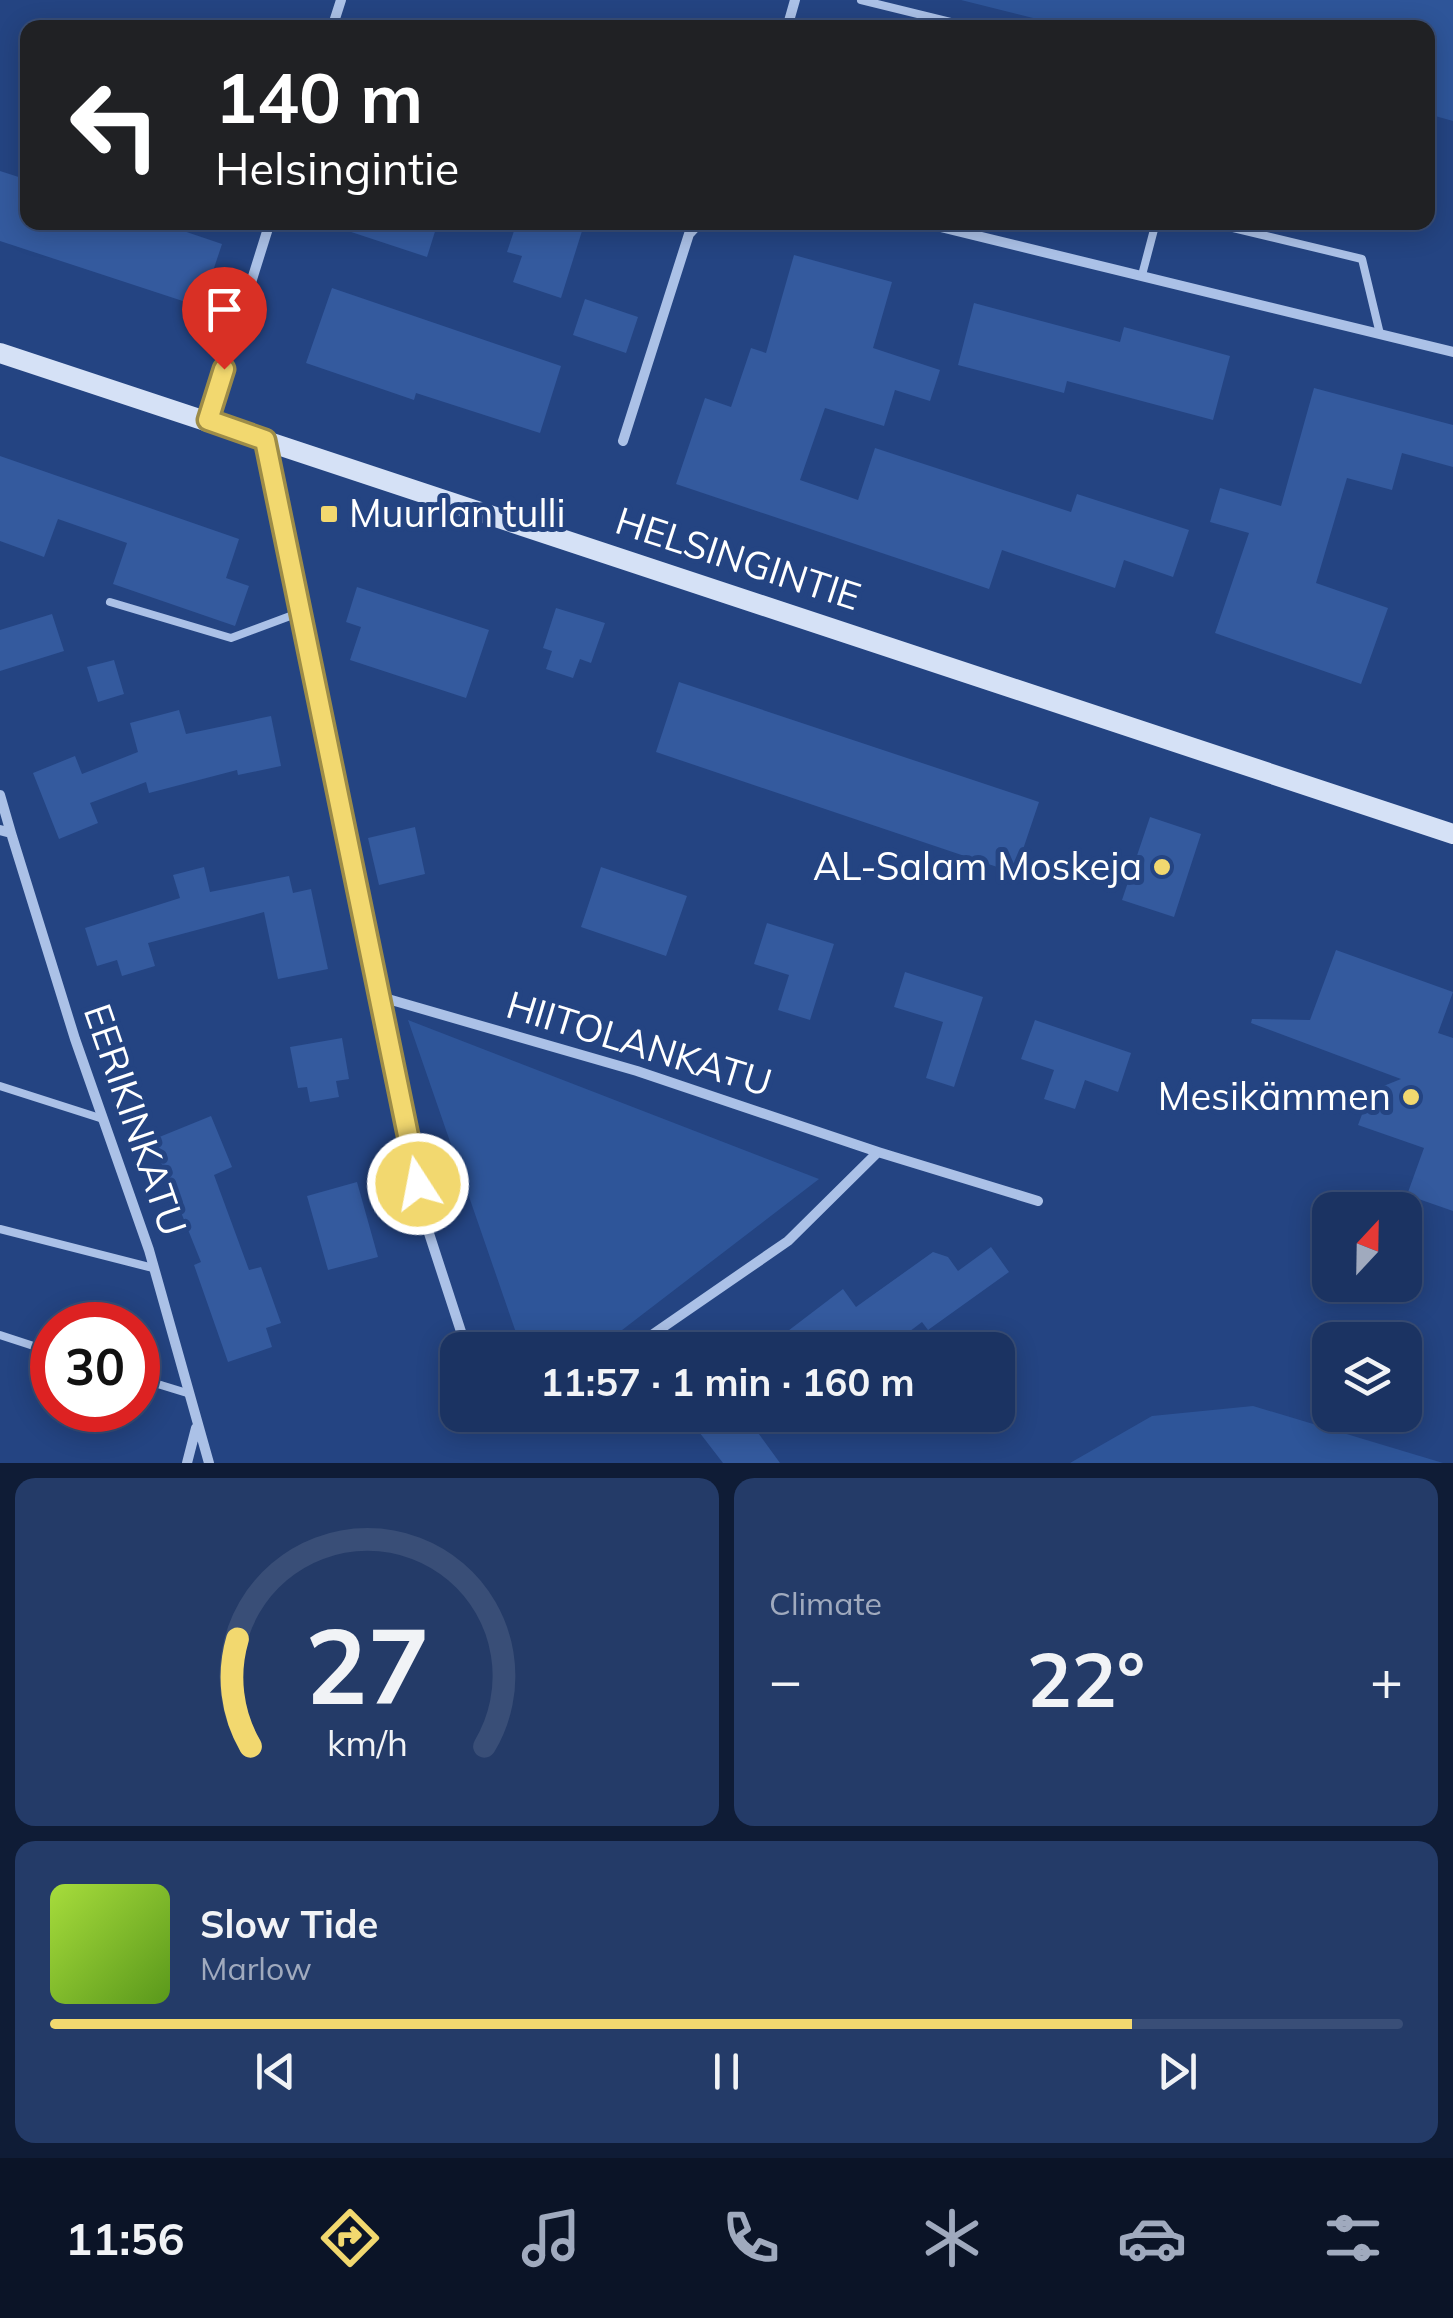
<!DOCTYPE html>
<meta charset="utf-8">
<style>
body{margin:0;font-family:Mulish,sans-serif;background:#243b68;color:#f1f3f6;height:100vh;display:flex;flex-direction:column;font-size:38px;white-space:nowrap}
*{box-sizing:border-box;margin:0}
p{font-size:32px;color:#a0aabe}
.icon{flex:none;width:55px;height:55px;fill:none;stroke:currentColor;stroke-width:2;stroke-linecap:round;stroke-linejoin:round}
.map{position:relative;height:1463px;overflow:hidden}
.side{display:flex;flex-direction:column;gap:15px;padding:15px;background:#0f1c36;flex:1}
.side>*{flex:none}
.hud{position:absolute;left:20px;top:20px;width:1415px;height:210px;border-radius:20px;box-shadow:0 5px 25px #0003,0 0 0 2px #394e77;background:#202124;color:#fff;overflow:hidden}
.needle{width:65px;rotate:22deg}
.controls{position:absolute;left:1312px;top:1192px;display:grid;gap:20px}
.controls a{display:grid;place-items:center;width:110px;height:110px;border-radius:20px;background:#1b3362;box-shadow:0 5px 25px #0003,0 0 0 2px #394e77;font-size:50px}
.speed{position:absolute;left:30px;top:1302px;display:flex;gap:20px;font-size:50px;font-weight:700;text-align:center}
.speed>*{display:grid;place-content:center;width:130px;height:130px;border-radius:50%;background:#1b3362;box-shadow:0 5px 25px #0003,0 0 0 2px #394e77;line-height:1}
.speed .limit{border:15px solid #d22;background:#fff;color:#111}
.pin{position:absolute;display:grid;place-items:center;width:85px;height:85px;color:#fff;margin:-102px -42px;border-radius:50% 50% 50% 0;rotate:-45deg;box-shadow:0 0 10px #0007}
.pin .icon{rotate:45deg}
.me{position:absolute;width:110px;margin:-55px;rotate:349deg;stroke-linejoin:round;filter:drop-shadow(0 0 8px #0008)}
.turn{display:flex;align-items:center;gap:35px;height:210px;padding:0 30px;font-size:45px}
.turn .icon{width:130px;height:130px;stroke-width:2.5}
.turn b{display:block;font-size:70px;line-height:85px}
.big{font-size:75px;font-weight:700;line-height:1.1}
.side .card{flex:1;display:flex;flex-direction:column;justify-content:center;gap:15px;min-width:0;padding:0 35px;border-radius:20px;background:#243b68}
.side .dial{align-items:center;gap:0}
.dial svg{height:260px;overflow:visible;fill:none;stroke:#394e77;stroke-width:7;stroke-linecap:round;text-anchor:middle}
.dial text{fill:#f1f3f6;stroke:none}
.song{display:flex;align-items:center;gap:30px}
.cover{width:120px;height:120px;border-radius:15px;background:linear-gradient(135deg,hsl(80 70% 55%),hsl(90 70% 35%))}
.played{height:10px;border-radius:5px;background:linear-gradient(90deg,#f2d86f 80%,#394e77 80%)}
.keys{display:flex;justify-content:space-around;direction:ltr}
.heat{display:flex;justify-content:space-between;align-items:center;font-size:55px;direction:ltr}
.side .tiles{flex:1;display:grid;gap:15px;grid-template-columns:1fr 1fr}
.card:last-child{grid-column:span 2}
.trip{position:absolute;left:440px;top:1332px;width:575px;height:100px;border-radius:20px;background:#1b3362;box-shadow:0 5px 25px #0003,0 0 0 2px #394e77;font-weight:700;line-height:100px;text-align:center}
.dock{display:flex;height:160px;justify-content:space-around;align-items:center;background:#0b1427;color:#a0aabe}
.dock .icon{width:70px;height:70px}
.dock .selected{color:#f2d86f}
.dock b{font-size:45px;color:#f1f3f6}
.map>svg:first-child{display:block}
.green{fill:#2e5599}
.building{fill:#345a9e}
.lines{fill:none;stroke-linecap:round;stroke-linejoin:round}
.lane{stroke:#abc1e7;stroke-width:8}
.street{stroke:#abc1e7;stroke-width:10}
.secondary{stroke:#d5e1f6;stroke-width:20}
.route-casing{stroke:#9d8c48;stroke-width:25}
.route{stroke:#f2d86f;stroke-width:18}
.poi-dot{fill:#f2d86f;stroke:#244482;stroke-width:4}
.labels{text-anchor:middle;stroke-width:10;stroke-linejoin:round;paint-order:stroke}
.poi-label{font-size:38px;fill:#fff;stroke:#244482;text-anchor:end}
.street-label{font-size:38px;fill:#fff;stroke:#244482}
</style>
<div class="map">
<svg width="1453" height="1463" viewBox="0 0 1453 1463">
<rect width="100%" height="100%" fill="#244482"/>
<!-- green -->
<path class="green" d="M961 0H1453V121L1428 114V28H1073Z
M408 1020 819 1179 596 1350H522Z
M1253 1406 1443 1463H1070L1152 1416Z"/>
<!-- building -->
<path class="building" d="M0 171 28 180V222H157L222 244 201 307 0 241Z
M339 222H438L427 257 339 228Z
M517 222H557L582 231 561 298 513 282 522 256 507 252Z
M794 255 892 282 873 348 940 370 930 401 895 390 884 426 825 408 800 480 858 500 875 448 1071 512 1077 494 1189 530 1173 577 1124 560 1115 588 1002 550 989 589 676 484 705 398 731 407 751 348 766 353Z
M332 288 561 366 540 433 416 393 414 400 306 363Z
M585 299 638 317 626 353 573 335Z
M974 303 1120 342 1124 327 1230 356 1213 420 1067 381 1064 393 958 365Z
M1314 388 1453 425V467L1402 453 1392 490 1347 478 1316 583 1388 608 1361 684 1215 633 1249 533 1210 522 1220 488 1281 506Z
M0 456 239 539 226 578 249 586 235 626 113 584 127 543 58 519 44 557 0 541Z
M357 587 489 630 466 698 350 660 361 627 346 622Z
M556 608 605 623 591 663 580 659 573 678 546 669 552 651 543 648Z
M52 614 64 651 0 671V630Z
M114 660 124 694 98 702 87 667Z
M679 682 1039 802 1015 873 656 752Z
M179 710 186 734 271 716 281 766 238 775 237 770 149 793 146 782 90 803 98 823 59 839 33 773 75 756 82 774 138 752 130 723Z
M1150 817 1201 834 1174 917 1122 900Z
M415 827 425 874 379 885 368 838Z
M204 867 210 892 289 876 293 893 311 889 328 969 278 979 264 912 148 943 155 966 122 976 117 960 97 966 85 928 180 898 173 875Z
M601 867 687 896 666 956 581 927Z
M767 923 834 944 810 1020 778 1010 789 975 754 964Z
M1336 950 1453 992 1438 1033 1453 1038V1211L1407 1195 1424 1148 1358 1125 1371 1091 1401 1079 1251 1023 1252 1019 1310 1020Z
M905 972 983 997 954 1087 926 1078 943 1022 894 1007Z
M1035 1020 1131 1053 1118 1092 1085 1080 1075 1109 1044 1099 1054 1070 1021 1059Z
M342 1038 349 1079 336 1081 339 1097 310 1102 307 1087 298 1088 290 1047Z
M211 1116 232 1167 214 1175 249 1270 261 1267 281 1323 266 1328 272 1347 228 1362 194 1265 201 1262 152 1140Z
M357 1182 378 1257 328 1270 307 1196Z
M991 1247 1009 1272 928 1330 922 1322 885 1350H763L843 1289 856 1307 933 1252 948 1257 958 1271Z
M686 1415H745L780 1463H723Z"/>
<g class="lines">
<!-- lane -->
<path class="lane" d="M861 0 975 28
M1208 222 1362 259 1380 334
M1142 275 1156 222
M110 602 231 638 301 612
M0 1086 103 1119
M0 1229 153 1268
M0 1335 52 1352
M138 1378 187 1393"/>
<!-- street -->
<path class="street" d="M332 28 341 0
M787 28 795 0
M920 222 1453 352
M208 420 270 222
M265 441 425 1221 467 1350
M623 441 689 234 700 222
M0 795 11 833
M0 830 11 833 75 1039 149 1250 209 1463
M381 997 637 1071 878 1152 788 1241 630 1350
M878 1152 1038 1201
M187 1463 196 1428"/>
<!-- secondary -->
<path class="secondary" d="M0 353 1453 834"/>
</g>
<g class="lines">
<defs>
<path id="route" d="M224 369 208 420 265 440 418 1184"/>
</defs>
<!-- route casing -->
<use href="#route" class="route-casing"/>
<!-- route -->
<use href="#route" class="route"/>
</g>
<!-- markers -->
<g class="poi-dot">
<rect x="319" y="504" width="20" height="20" rx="5"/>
<circle cx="1162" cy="867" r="10"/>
<circle cx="1411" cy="1097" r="10"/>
</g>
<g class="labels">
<!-- poi labels -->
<g class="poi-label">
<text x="349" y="527" text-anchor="start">Muurlan tulli</text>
<text x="1142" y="880">AL-Salam Moskeja</text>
<text x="1391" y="1110">Mesikämmen</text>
</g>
<!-- street labels -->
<g class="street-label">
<text transform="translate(738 559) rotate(18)" y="13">HELSINGINTIE</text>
<text transform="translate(639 1044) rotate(17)" y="13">HIITOLANKATU</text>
<text transform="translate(135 1120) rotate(71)" y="13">EERIKINKATU</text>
</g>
</g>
</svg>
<div class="controls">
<a><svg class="needle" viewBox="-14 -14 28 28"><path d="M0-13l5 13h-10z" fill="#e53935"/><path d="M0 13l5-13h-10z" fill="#a0aabe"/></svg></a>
<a><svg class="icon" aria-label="layers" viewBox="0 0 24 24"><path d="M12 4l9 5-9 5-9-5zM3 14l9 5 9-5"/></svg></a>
</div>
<div class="speed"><div class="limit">30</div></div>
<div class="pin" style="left:224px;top:369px;background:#d93025"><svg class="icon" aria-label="arrive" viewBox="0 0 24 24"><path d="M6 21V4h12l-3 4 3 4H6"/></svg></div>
<svg class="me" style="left:418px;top:1184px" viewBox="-20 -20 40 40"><circle r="17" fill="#f2d86f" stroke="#fff" stroke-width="3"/><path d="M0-11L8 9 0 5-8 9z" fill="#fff"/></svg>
<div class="trip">11:57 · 1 min · 160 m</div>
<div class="hud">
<div class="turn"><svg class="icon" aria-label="left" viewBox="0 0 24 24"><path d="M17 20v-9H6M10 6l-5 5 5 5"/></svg><div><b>140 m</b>Helsingintie</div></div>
</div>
</div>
<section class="side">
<div class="tiles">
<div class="card dial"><svg viewBox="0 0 100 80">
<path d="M14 69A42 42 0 1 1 86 69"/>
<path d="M14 69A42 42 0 0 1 10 36" stroke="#f2d86f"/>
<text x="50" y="56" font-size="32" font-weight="700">27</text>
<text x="50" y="72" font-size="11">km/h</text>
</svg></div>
<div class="card"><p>Climate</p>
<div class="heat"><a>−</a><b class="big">22°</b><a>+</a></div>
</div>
<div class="card">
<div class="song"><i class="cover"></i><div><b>Slow Tide</b><p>Marlow</p></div></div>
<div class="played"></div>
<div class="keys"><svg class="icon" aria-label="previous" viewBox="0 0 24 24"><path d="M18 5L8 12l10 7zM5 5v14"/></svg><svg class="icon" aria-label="pause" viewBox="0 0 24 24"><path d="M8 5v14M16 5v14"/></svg><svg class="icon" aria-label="next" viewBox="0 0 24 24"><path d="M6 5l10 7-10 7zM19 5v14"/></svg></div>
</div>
</div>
</section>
<nav class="dock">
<b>11:56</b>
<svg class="icon selected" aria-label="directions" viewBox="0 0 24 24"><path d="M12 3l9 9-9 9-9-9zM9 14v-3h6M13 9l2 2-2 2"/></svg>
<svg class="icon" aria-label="music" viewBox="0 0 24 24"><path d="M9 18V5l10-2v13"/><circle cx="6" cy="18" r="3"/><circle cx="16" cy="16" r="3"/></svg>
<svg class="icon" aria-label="phone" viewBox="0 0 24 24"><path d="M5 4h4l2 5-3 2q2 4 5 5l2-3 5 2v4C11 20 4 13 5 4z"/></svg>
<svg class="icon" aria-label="climate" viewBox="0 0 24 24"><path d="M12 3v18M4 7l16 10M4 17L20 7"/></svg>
<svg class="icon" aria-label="car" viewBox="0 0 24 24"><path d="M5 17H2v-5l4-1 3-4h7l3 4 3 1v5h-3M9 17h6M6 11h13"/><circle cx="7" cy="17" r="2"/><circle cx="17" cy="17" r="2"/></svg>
<svg class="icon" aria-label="filters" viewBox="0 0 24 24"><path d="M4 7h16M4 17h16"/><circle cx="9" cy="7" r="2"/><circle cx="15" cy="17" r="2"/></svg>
</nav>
